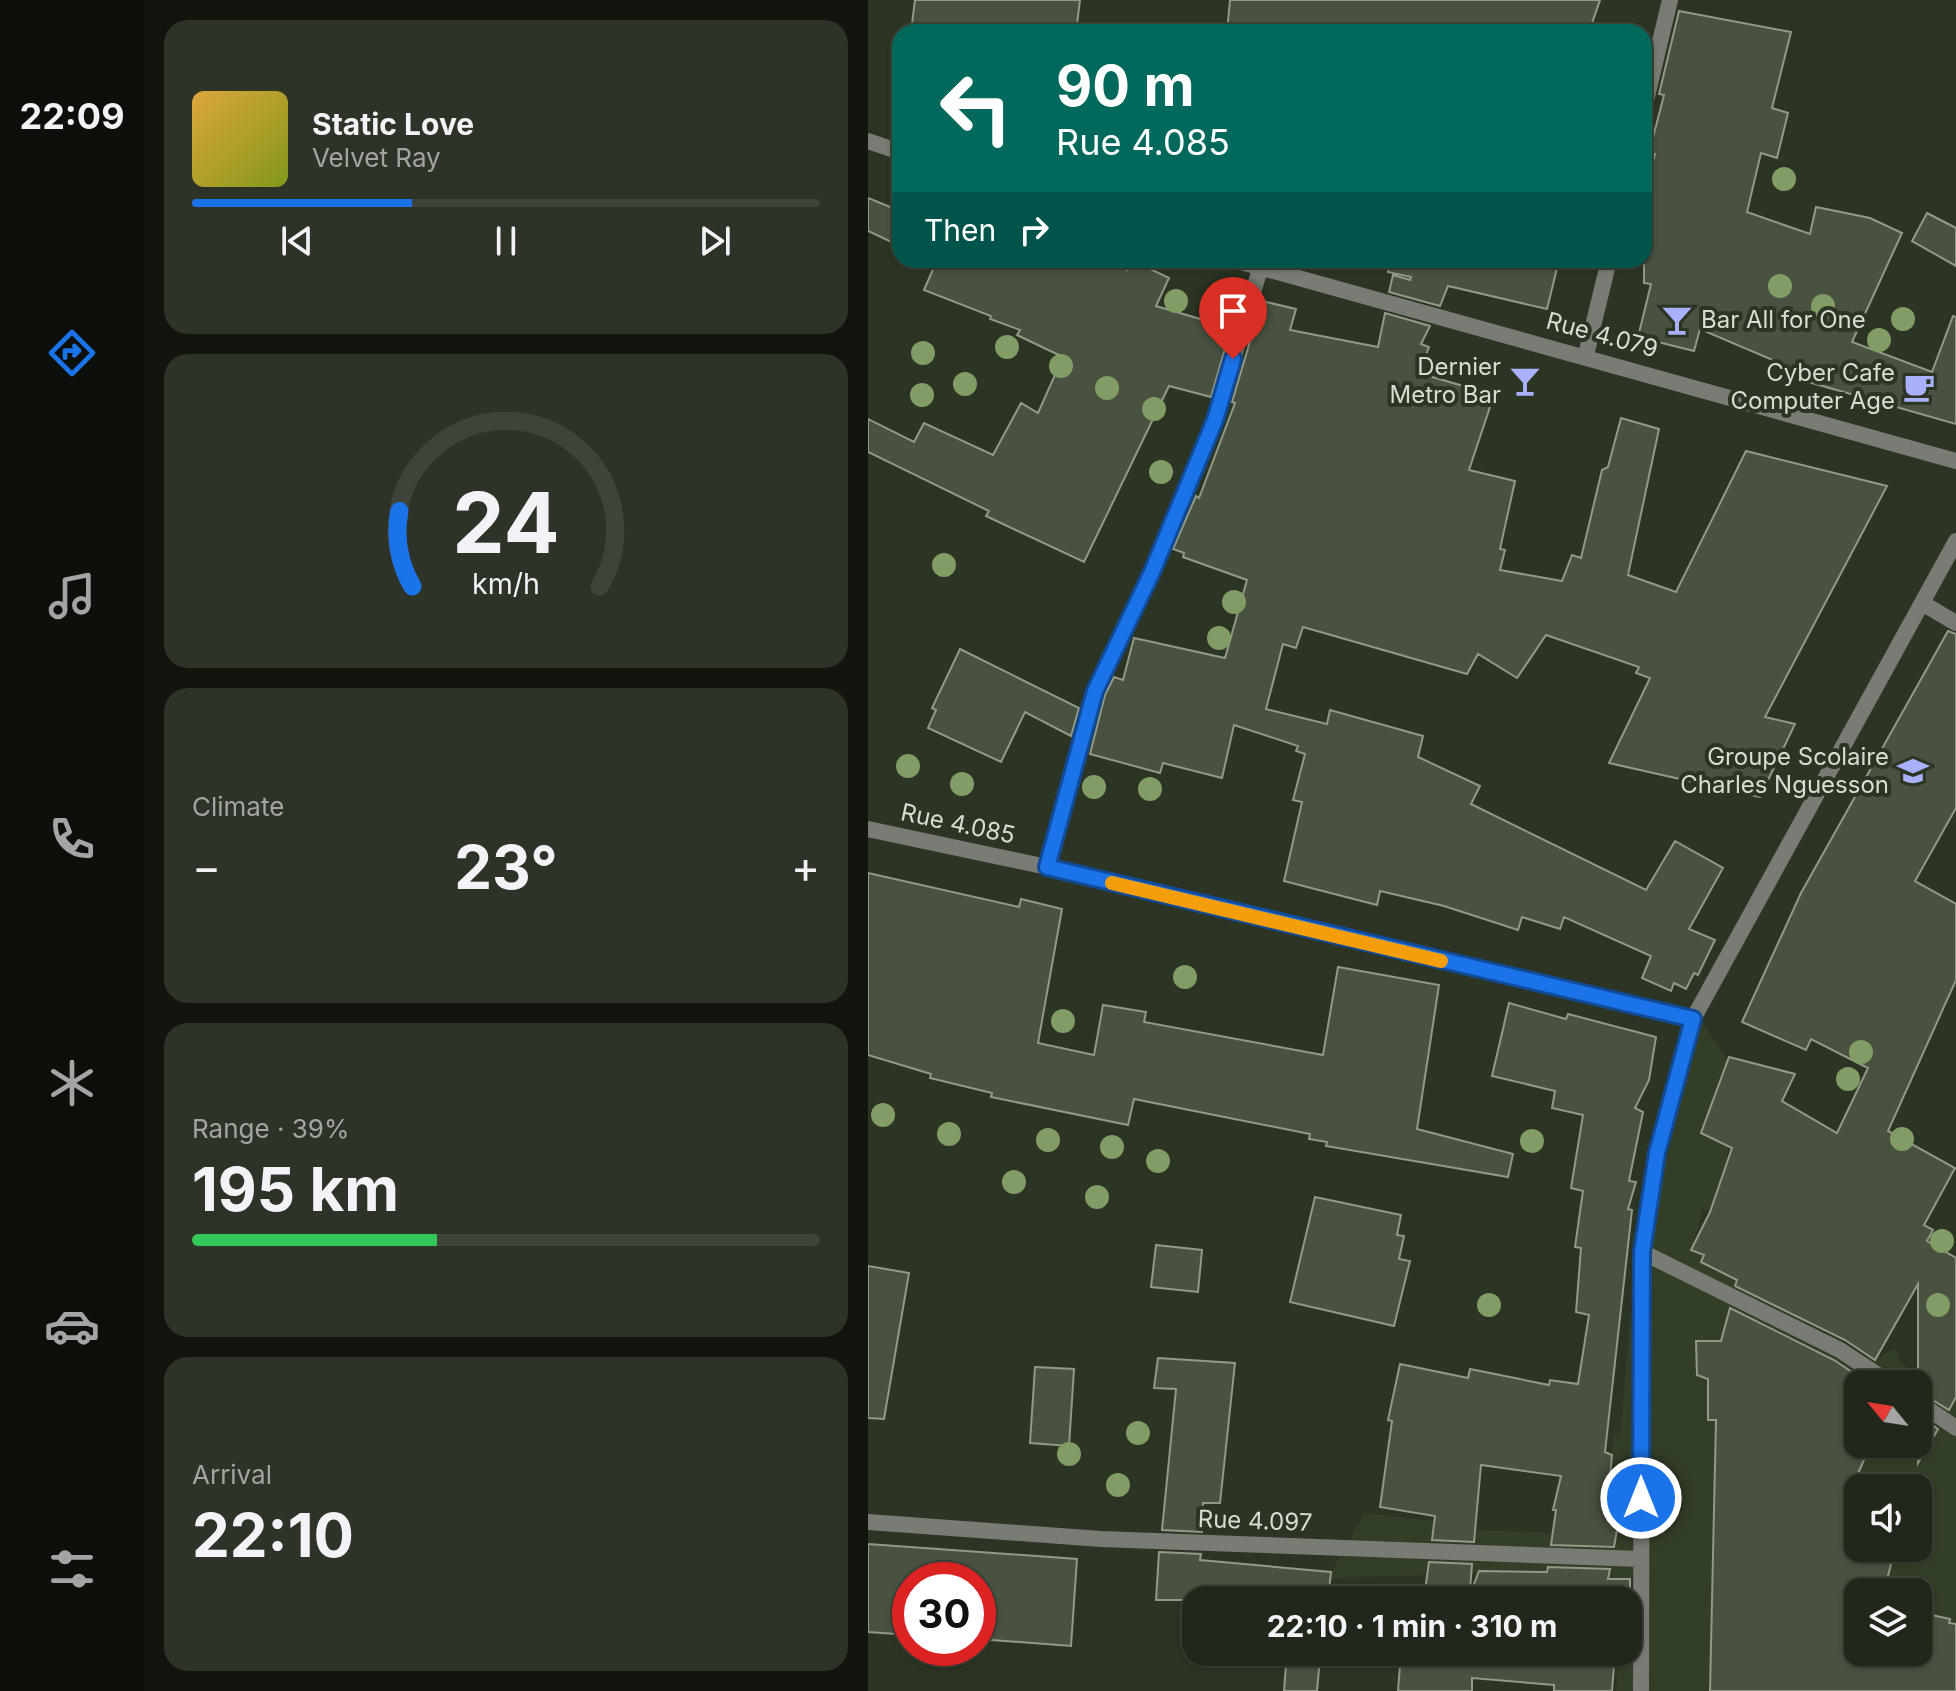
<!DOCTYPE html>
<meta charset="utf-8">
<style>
body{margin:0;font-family:Inter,sans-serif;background:#2d3327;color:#f1f3f6;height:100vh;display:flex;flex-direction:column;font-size:30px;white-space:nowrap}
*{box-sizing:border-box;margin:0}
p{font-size:26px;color:#a2a5a2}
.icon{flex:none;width:44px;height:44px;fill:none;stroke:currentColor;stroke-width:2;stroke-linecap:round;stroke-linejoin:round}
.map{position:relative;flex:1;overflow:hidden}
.sheet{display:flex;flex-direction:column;gap:20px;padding:20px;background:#12150e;width:724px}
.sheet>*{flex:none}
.guide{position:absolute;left:24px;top:24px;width:760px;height:244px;border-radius:24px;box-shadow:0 2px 6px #0004,0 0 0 2px #3e4439;background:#00695c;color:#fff;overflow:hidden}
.needle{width:52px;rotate:300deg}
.controls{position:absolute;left:976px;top:1370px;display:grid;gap:16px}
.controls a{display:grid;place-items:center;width:88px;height:88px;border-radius:16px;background:#21271a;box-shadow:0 2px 6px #0004,0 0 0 2px #3e4439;font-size:40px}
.speed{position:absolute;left:24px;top:1562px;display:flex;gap:16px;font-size:40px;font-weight:700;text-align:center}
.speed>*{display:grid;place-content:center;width:104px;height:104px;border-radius:50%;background:#21271a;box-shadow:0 2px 6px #0004,0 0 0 2px #3e4439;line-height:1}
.speed .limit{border:12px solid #d22;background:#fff;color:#111}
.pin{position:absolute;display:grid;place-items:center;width:68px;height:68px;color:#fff;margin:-82px -34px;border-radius:50% 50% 50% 0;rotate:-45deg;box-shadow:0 0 8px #0007}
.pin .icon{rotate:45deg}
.me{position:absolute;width:88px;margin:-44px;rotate:0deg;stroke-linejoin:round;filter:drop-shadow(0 0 6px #0008)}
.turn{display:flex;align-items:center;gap:28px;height:168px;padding:0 32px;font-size:36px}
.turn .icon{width:104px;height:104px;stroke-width:2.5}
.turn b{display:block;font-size:56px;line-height:68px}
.then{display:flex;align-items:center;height:76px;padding:0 32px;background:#0003;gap:16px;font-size:30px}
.big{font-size:60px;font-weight:700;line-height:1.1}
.sheet .card{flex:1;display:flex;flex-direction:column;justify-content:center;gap:12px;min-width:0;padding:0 28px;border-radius:24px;background:#2d3327}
.sheet .dial{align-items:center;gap:0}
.dial svg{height:208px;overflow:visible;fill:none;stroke:#3e4439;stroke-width:7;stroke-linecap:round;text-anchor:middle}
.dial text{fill:#f1f3f6;stroke:none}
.song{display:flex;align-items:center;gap:24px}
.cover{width:96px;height:96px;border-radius:12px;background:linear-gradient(135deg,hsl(40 70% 55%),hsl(70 70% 35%))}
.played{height:8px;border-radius:4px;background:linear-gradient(90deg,#1a73e8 35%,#3e4439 35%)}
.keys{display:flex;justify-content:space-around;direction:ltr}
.heat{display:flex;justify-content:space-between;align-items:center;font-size:44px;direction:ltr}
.charge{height:12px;border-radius:6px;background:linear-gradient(90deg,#34c759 39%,#3e4439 0)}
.trip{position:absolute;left:314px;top:1586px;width:460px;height:80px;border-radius:24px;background:#21271a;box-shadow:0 2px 6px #0004,0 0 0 2px #3e4439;font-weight:700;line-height:80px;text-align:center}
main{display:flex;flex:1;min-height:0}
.menu{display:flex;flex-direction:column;width:144px;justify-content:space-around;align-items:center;background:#0d100a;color:#a2a5a2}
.menu .icon{width:56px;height:56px}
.menu .current{color:#1a73e8}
.menu b{font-size:36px;color:#f1f3f6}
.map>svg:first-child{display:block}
.built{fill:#333e27;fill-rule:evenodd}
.building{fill:#495240;stroke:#909a86;stroke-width:2}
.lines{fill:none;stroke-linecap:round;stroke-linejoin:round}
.minor{stroke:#787c74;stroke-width:16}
.tree{fill:#829c66}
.route-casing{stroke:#114b97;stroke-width:20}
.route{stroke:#1a73e8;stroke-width:14}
.slow{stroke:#f59e0b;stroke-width:14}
.labels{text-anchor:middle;stroke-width:8;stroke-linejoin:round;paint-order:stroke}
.poi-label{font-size:24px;fill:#d7ddd2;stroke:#2c3423;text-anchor:end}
.street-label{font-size:24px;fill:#d7ddd2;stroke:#2c3423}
</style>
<main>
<nav class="menu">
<b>22:09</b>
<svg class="icon current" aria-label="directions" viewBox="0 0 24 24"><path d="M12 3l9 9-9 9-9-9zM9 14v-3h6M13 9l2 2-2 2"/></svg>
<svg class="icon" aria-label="music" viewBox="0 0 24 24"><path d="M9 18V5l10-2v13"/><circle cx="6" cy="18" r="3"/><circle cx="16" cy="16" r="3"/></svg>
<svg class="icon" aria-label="phone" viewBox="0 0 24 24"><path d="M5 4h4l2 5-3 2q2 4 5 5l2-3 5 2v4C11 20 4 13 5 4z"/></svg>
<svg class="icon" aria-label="climate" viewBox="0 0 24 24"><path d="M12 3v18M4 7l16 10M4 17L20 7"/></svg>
<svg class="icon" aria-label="car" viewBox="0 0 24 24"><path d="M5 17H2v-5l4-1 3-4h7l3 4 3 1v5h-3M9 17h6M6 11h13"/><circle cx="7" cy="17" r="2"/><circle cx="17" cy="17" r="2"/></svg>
<svg class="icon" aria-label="filters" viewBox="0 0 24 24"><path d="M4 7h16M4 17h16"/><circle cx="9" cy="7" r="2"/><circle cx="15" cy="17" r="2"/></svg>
</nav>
<section class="sheet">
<div class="card">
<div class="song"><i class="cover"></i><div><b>Static Love</b><p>Velvet Ray</p></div></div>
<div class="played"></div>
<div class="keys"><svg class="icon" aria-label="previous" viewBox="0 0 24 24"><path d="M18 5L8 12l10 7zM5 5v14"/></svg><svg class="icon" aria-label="pause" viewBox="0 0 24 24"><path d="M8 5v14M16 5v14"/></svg><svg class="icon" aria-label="next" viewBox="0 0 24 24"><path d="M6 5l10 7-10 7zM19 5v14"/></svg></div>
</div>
<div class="card dial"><svg viewBox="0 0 100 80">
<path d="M14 69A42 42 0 1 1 86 69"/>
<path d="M14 69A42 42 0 0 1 9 40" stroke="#1a73e8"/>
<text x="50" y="56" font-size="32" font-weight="700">24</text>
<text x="50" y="72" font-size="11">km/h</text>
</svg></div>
<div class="card"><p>Climate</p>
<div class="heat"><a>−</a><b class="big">23°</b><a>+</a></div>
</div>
<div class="card"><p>Range · 39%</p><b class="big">195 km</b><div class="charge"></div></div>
<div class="card"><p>Arrival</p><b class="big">22:10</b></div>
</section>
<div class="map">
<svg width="1088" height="1691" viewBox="0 0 1088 1691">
<rect width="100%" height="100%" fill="#2c3423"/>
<!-- built -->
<path class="built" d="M831 1017 860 1061 833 1133 860 1146 859 1161 868 1165 849 1214 835 1210 823 1250 836 1255 833 1262 904 1297 905 1304 1006 1361 1025 1349 1032 1353 1029 1359 1039 1367 1088 1397V1691H748L749 1668 766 1653 769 1579 651 1572 464 1578 463 1572 497 1513 567 1521 607 1530 690 1533 736 1498 743 1471 745 1434 752 1433 763 1313ZM990 1384H1050V1444H990ZM990 1488H1050V1548H990ZM990 1592H1050V1652H990Z"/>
<!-- building -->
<path class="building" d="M47 0H212L208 32H43Z
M362 0H732L721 32H359Z
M811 11 923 32 904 108 920 113 909 158 893 153 879 212 942 234 948 207 1002 218 1034 233 984 342 1064 372 1085 316 1088 317V424L930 379 933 372 832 329 826 351 770 337 783 284 776 283V193L787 154 781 153 796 95 791 94Z
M0 198 32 211V246L0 231Z
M1059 213 1088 228V266L1044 241Z
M69 260H239L259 270 264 260 301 278 288 306 363 328 343 397 301 386 216 562 118 516 121 511 0 452V419L46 442 56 423 125 455 153 403 170 413 195 357 149 335 152 330 122 319 123 316 56 290Z
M522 260H691L679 309 580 286 572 306 521 292 525 275 542 280 543 277 520 272Z
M394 301 428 309 422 330 510 347 517 313 562 326 553 344 561 347 551 373 626 395 601 470 647 481 632 549 637 550 632 570 694 581 704 555 713 558 734 470 740 467 753 418 791 429 760 575 808 592 878 451 1019 486 897 717 927 724 892 797 741 763 782 678 768 673 771 667 678 635 649 678 610 654 599 674 435 627 428 648 415 644 398 709 459 724 462 710 555 736 550 757 612 786 603 804 778 890 807 841 855 868 821 929 847 940 830 975 826 973 818 989 806 983 803 991 774 978 783 956 696 917 692 929 654 917 650 930 576 906 512 891 509 905 416 881 434 802 425 800 437 754 428 751 430 746 366 725 354 778 295 763 292 773 222 754 237 695 246 677 255 680 266 638 357 658 379 580 315 557 316 553 305 549 328 496 331 498 367 403 364 402Z
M1080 631 1088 634V808L1047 881 1088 904V980L1020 1131 1087 1168 1056 1225 1065 1230 1059 1241 1088 1258V1397L1081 1410 1050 1391V1284L1007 1360 977 1340 867 1286 869 1280 833 1262 836 1255 823 1250 842 1212 864 1148 833 1133 861 1057 927 1074 914 1101 969 1133 1000 1068 943 1039 938 1050 874 1022 933 893Z
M92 649 211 708 203 736 157 712 133 762 60 728 68 710 64 708Z
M0 873 151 907 153 899 194 909 170 1043 226 1055 235 1005 278 1012 276 1022 455 1055 470 967 571 985 549 1129 645 1154 640 1177 458 1146 459 1142 441 1139 442 1134 266 1099 260 1125 123 1097 124 1093 62 1078 63 1074 0 1055Z
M641 1003 698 1019 700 1014 788 1037 781 1080 767 1108 775 1112 761 1181 768 1182 760 1209 764 1210 737 1452 744 1455 740 1498 754 1501 746 1547 683 1545 688 1510H685L693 1476 613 1465 606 1542 564 1540 567 1516 512 1507 524 1421 520 1420 532 1364 600 1378 602 1369 681 1385 682 1380 710 1384 721 1315 708 1312 713 1248 707 1247 715 1191 703 1188 715 1115 684 1108 687 1091 624 1076Z
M447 1197 533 1215 529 1235 536 1236 531 1259 542 1261 526 1326 422 1302Z
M288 1245 334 1250 330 1292 283 1287Z
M0 1266 41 1273 16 1419 0 1418Z
M862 1308 966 1360 996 1380 990 1384V1444H1003L977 1503 990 1508V1548H1027L1016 1592H990V1652H1050V1612L1082 1619 1081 1623 1088 1624V1691H842L848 1420H840V1379L829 1375 828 1341H853Z
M290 1358 367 1363 352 1503H335L334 1532 294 1530 308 1389 286 1388Z
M167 1367 206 1369 201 1446 162 1443Z
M1050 1415 1070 1429 1050 1463Z
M0 1544 209 1559 203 1646 110 1639V1580H42V1635L0 1632Z
M291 1552 333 1554 332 1560 463 1572 460 1600H288Z
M561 1562 604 1564 602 1590 557 1591Z
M680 1567 742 1569 740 1579H762V1653L747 1654 744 1691H686V1685L604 1678V1691H530L533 1652H760V1600H600L611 1571 679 1572Z
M419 1652H456L455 1659 452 1658 449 1691H416Z"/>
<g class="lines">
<!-- minor -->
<path class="minor" d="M776 109 802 0
M0 141 32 152
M366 260 1088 461
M718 355 741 260
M1054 603 1088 623
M0 829 179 867 825 1019
M179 867 227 691 284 572 347 420 392 269
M774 1252 972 1350 1023 1384
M1050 1402 1088 1428
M0 1522 233 1539 772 1559
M773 1691 774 1252 789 1153 825 1019 1088 541"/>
</g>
<!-- trees -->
<g class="tree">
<circle cx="916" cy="179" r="12"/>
<circle cx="912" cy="286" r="12"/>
<circle cx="308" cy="301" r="12"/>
<circle cx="955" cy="306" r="12"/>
<circle cx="1035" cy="319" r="12"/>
<circle cx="1011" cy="340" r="12"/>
<circle cx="139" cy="347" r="12"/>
<circle cx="55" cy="353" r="12"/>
<circle cx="193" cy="366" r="12"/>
<circle cx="97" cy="384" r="12"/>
<circle cx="239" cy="388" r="12"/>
<circle cx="54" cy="395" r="12"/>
<circle cx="286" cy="409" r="12"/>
<circle cx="293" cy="472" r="12"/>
<circle cx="76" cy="565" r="12"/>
<circle cx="366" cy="602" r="12"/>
<circle cx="351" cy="638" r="12"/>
<circle cx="40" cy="766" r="12"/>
<circle cx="94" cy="784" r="12"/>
<circle cx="226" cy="787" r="12"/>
<circle cx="282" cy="789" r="12"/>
<circle cx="317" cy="977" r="12"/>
<circle cx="195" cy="1021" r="12"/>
<circle cx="993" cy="1052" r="12"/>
<circle cx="980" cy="1079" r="12"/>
<circle cx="15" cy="1115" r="12"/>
<circle cx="81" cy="1134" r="12"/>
<circle cx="1034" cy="1139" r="12"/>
<circle cx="180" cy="1140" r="12"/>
<circle cx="664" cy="1141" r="12"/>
<circle cx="244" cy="1147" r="12"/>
<circle cx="290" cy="1161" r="12"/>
<circle cx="146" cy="1182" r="12"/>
<circle cx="229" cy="1197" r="12"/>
<circle cx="1074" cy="1241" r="12"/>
<circle cx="621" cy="1305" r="12"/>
<circle cx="1070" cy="1305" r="12"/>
<circle cx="270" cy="1433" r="12"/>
<circle cx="201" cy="1454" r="12"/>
<circle cx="250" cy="1485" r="12"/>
</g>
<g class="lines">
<defs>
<path id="route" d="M365 359 347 420 284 572 227 691 179 867 825 1019 789 1153 774 1252 773 1498"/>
</defs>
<!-- route casing -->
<use href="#route" class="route-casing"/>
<!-- route -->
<use href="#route" class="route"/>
<!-- slow -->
<path class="slow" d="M244 883 573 961"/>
</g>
<!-- icons -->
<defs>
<symbol id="bar-bare" viewBox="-9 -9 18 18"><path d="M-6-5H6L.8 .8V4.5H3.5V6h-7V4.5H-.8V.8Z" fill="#a9b0fc" stroke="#2c3423" stroke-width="2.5" paint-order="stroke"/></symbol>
<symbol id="cafe-bare" viewBox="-9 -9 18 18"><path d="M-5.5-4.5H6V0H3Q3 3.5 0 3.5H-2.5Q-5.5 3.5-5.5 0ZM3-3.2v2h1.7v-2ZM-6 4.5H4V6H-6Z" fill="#a9b0fc" stroke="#2c3423" stroke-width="2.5" paint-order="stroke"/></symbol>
<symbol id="school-bare" viewBox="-9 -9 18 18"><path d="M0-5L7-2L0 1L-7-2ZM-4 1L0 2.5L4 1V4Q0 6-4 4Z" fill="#a9b0fc" stroke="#2c3423" stroke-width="2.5" paint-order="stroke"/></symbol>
</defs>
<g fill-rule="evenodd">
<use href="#bar-bare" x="787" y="298" width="44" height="44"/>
<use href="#bar-bare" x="635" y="359" width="44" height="44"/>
<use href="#cafe-bare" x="1029" y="365" width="44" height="44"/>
<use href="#school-bare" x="1023" y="749" width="44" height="44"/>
</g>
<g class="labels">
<!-- poi labels -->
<g class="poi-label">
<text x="833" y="328" text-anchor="start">Bar All for One</text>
<text x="633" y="375">Dernier<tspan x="633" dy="28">Metro Bar</tspan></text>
<text x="1027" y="381">Cyber Cafe<tspan x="1027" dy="28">Computer Age</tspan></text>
<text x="1021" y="765">Groupe Scolaire<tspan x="1021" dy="28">Charles Nguesson</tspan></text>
</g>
<!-- street labels -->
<g class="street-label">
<text transform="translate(734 335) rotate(15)" y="8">Rue 4.079</text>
<text transform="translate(90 824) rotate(12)" y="8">Rue 4.085</text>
<text transform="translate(387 1521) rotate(2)" y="8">Rue 4.097</text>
</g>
</g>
</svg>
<div class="controls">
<a><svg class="needle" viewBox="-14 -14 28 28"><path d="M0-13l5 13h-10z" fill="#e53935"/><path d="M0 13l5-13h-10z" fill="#a2a5a2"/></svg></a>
<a><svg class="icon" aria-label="sound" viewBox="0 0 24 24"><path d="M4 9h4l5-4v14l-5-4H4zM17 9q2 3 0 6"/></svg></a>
<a><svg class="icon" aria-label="layers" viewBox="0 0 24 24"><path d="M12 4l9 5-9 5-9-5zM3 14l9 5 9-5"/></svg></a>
</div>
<div class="speed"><div class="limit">30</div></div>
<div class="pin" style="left:365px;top:359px;background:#d93025"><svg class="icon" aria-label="arrive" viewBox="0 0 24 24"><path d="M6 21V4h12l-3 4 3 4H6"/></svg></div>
<svg class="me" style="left:773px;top:1498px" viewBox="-20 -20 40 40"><circle r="17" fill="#1a73e8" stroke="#fff" stroke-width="3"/><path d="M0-11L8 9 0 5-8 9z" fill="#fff"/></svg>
<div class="trip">22:10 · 1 min · 310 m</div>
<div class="guide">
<div class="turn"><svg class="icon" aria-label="left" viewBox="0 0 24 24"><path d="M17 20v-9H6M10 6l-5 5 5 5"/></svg><div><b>90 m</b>Rue 4.085</div></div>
<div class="then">Then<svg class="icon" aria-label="right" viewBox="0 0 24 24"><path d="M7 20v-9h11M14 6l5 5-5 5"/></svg></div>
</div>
</div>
</main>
